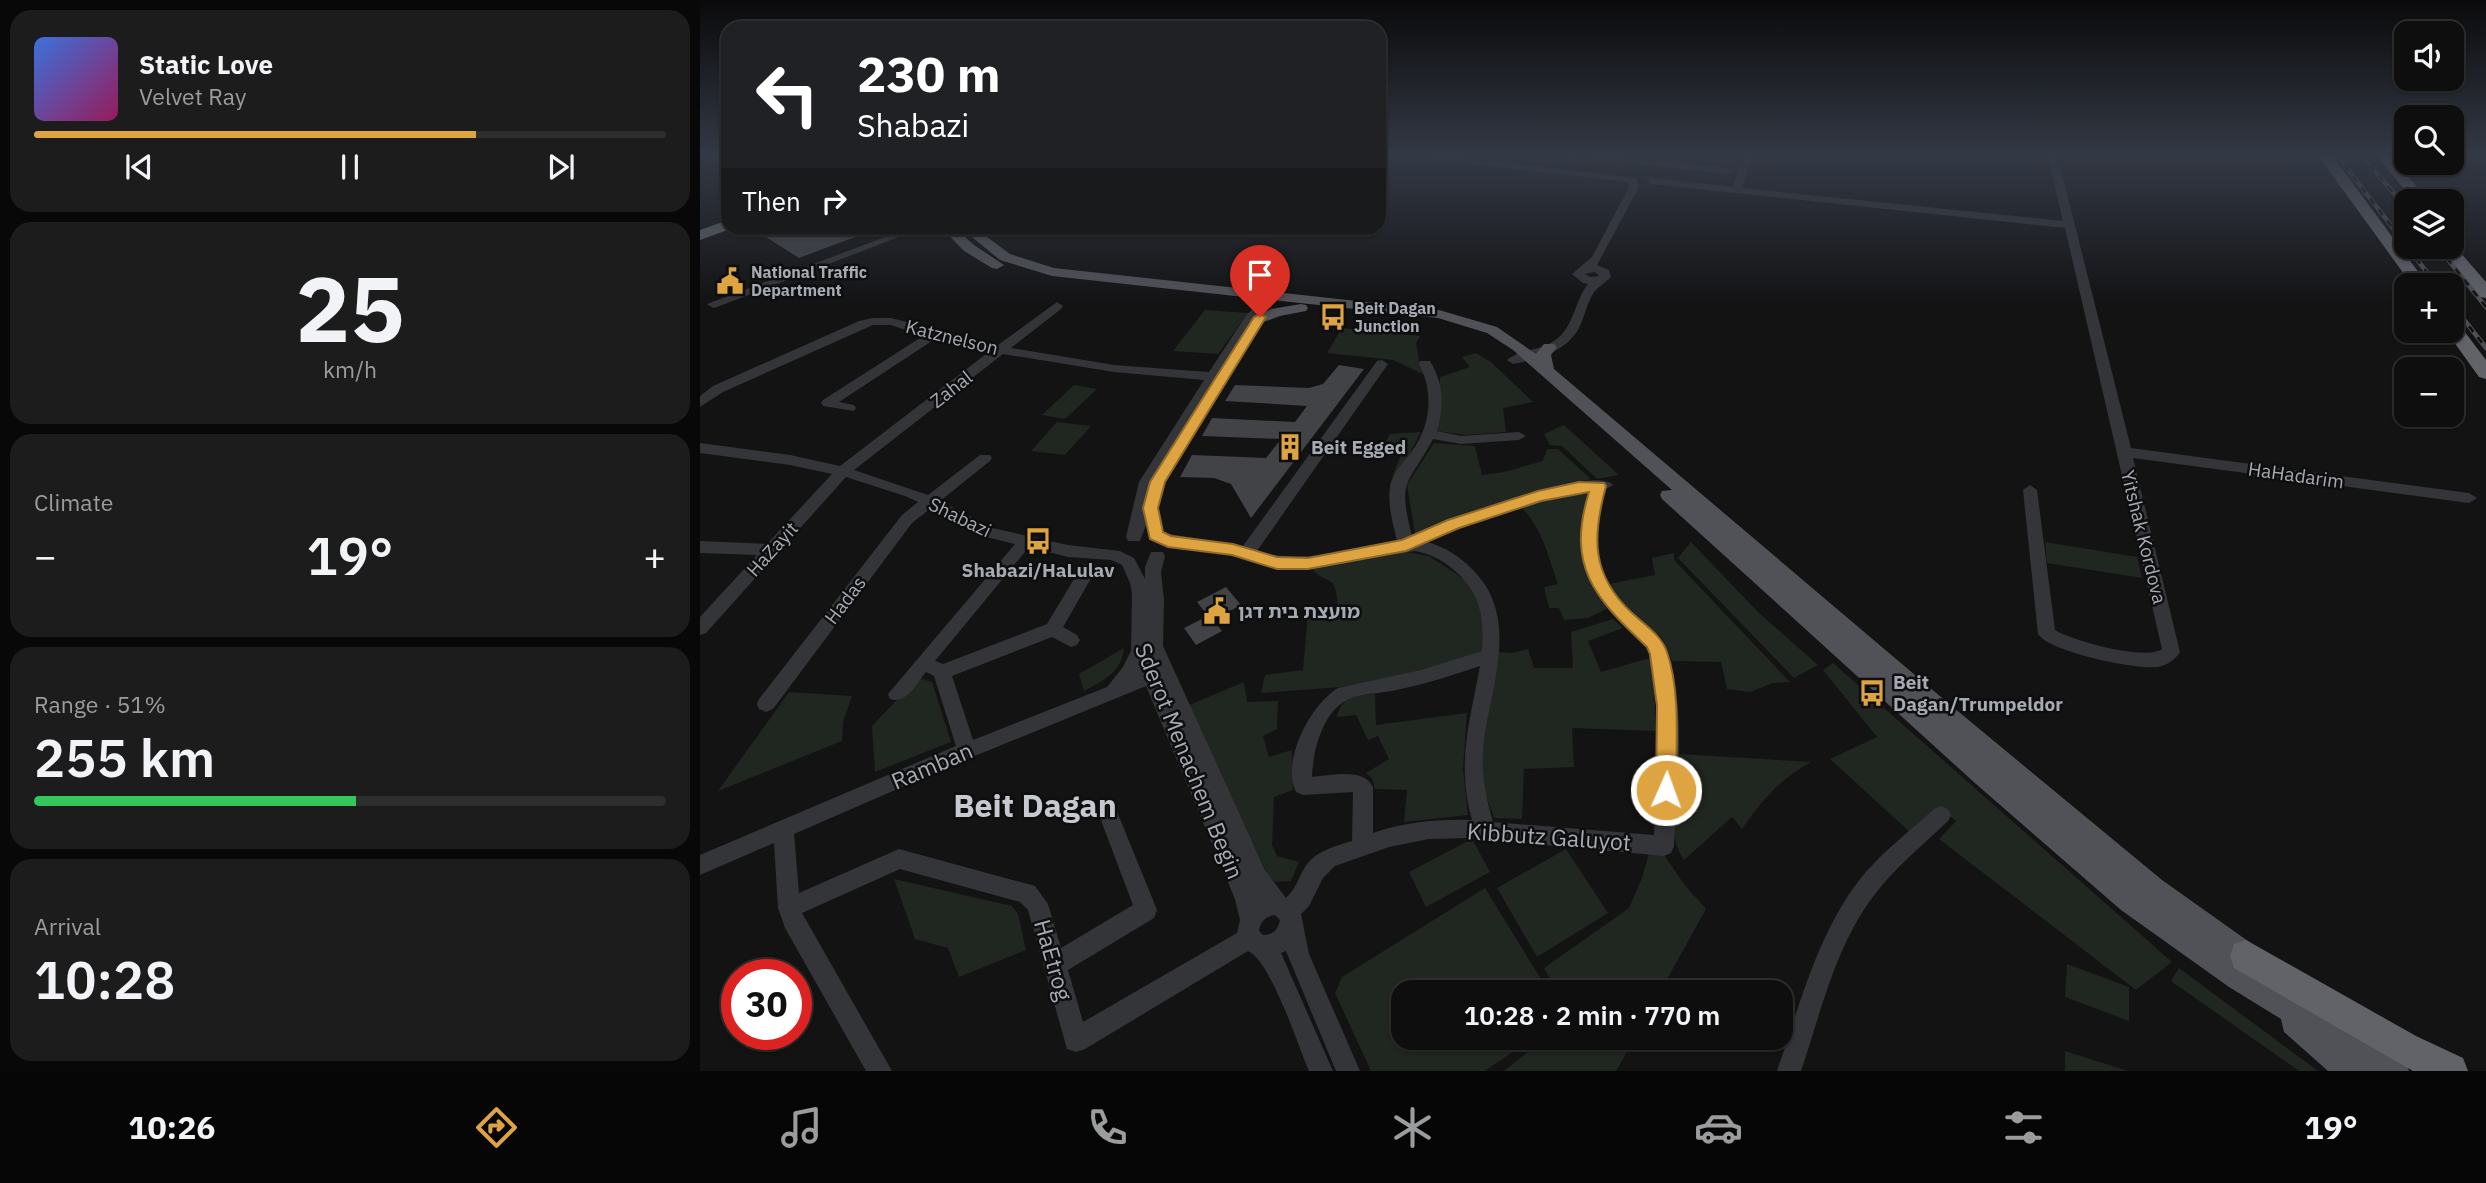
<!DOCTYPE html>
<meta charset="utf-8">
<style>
body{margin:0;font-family:"IBM Plex Sans","Noto Sans Hebrew",sans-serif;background:#1c1c1d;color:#f1f3f6;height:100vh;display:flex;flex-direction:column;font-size:26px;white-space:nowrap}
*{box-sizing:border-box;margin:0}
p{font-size:23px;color:#9b9c9e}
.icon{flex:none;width:38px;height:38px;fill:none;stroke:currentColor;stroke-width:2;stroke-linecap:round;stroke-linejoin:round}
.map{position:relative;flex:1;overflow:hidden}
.details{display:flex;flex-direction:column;gap:10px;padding:10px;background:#080808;width:700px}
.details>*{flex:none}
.guide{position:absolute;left:21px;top:21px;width:665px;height:214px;border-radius:21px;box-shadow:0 2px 5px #0004,0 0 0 2px #2e2e2f;background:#202124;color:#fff;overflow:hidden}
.tools{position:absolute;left:1694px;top:21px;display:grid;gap:14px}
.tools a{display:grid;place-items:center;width:70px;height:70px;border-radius:14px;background:#0e0e0f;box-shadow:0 2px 5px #0004,0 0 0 2px #2e2e2f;font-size:35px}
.speed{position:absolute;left:21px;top:959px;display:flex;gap:14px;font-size:35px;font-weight:700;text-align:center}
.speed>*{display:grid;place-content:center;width:91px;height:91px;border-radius:50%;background:#0e0e0f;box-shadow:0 2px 5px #0004,0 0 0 2px #2e2e2f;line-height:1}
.speed .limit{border:10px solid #d22;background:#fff;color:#111}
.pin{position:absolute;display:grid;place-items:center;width:60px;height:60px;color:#fff;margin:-72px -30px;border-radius:50% 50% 50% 0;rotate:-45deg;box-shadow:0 0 7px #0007}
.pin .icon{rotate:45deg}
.me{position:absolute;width:77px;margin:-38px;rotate:2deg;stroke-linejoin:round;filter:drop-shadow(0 0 5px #0008)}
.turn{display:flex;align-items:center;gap:24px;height:147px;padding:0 21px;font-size:32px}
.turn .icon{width:91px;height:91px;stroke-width:2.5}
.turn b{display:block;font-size:49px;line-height:60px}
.then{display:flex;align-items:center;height:66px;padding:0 21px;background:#0003;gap:14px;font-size:26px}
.big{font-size:52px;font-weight:600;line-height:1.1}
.details .widget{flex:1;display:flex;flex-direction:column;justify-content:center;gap:10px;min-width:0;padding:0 24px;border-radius:21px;background:#1c1c1d}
.details .dial{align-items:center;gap:0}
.dial b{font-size:91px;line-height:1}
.song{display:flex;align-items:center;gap:21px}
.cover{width:84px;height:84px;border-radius:10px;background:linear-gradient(135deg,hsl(220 70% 55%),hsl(330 70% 35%))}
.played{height:7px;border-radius:4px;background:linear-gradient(90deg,#dea441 70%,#2e2e2f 70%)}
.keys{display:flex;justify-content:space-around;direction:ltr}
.heat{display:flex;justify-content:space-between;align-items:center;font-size:38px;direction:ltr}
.charge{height:10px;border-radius:5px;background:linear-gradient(90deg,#34c759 51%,#2e2e2f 0)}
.trip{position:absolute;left:691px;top:980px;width:402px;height:70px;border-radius:21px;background:#0e0e0f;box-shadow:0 2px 5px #0004,0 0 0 2px #2e2e2f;font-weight:600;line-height:70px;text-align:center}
.tab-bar{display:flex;height:112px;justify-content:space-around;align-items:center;background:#060606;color:#9b9c9e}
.tab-bar .icon{width:49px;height:49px}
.tab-bar .current{color:#dea441}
.tab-bar b{font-size:32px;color:#f1f3f6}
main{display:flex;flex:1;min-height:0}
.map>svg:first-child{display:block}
.green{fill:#202620}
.building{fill:#424347}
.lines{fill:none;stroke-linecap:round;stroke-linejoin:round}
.minor{fill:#343539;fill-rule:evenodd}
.major{fill:#515258;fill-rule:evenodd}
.highway{fill:#616369;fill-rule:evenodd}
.rail-casing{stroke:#4d4f54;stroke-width:4.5}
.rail{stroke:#0e0e0f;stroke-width:2.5;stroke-dasharray:7;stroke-linecap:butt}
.route{fill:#dea441;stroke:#906b2a;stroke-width:2}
.labels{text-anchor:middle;stroke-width:5;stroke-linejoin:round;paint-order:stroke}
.far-poi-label{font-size:16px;font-weight:bold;fill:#a6aab3;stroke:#0e0e0f;text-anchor:start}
.street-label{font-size:19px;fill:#a6aab3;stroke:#0e0e0f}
.poi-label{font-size:19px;font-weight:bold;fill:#a6aab3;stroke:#0e0e0f;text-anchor:start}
.near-street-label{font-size:23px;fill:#a6aab3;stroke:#0e0e0f}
.near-district-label{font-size:32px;font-weight:bold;fill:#c6c9d0;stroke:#0e0e0f}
</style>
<main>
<section class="details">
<div class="widget">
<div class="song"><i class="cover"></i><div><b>Static Love</b><p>Velvet Ray</p></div></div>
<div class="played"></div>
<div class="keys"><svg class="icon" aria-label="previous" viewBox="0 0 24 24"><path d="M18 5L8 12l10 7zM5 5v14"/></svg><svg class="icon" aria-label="pause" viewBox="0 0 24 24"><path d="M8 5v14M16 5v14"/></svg><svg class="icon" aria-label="next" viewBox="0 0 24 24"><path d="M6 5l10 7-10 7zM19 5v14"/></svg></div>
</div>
<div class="widget dial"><b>25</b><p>km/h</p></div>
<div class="widget"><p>Climate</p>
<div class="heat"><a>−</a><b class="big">19°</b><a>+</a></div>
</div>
<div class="widget"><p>Range · 51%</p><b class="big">255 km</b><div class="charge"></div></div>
<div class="widget"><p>Arrival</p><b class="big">10:28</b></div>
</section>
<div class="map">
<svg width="1786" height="1071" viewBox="0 0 1786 1071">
<rect width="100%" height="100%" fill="#131314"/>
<!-- green -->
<path class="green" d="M505 310 548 313 518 354 473 351Z
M642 328 720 336 716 343 719 360 727 376 693 360 627 353Z
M776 353 791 362 833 402 803 408 806 432 766 435 737 431 740 377 770 367 762 357Z
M374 385 397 389 365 419 342 415Z
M357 422 391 426 365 455 331 451Z
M864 425 919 475 897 479 862 446 850 445 844 434Z
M721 432 709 455 691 479 701 455 680 452 690 434Z
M734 443 775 446 782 475 804 472 843 461 847 449H858L891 479 835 492 715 534 707 485Z
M892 490 888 510 908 608 888 618 864 620 859 608H849L844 587 858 584C848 556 843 530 822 508L846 499Z
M991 542 1058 612 1118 665 1094 678 978 558Z
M1345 542 1437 557 1442 578 1347 563Z
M700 551 729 556 767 581 784 613V654L682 680 641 687 561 693 565 675 603 670 608 613 638 607C635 569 628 589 611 567Z
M974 553V560L1090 682 1073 683 1050 692 1027 689 1021 662 972 661 962 638 922 606 909 584 955 575 952 558Z
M913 619 923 628 888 641 901 672 950 658 953 665 956 731 872 728 874 767 824 769 822 819 794 818 783 787 782 754 798 652 812 653 828 649 834 668H873L871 632Z
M424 648C422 672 403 681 384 691L379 674Z
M1133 663 1472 962 1436 990 1239 839 1256 821 1238 807 1212 834 1130 759 1177 737 1123 670Z
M222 679 232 682 251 742 175 772 172 726 213 683Z
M544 682 547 702 578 701 577 729 563 736 569 757 592 750 593 790 574 797 572 845 577 856 599 862 591 881 575 882 568 875 487 706Z
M89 692 152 696 143 722 142 741 18 791Z
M675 694 676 725 767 713 763 770 768 815 704 822 707 790 675 789 672 778 666 773 689 759 678 736 668 740 656 715 637 717C641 696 657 696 675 694Z
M979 754 1111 762C1080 779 1062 800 1042 829L1032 817 984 860C964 831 977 787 979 754Z
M772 839 790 872 726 907 709 872Z
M866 849 908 913 837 957 797 888Z
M962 852 984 884 1006 909 960 992H857L844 968 929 908 942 878 949 853Z
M194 879 312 906 318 914 326 950 259 977 248 948 215 939Z
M785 888 849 992H704V1038H833L785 1071H671L635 993 642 977Z
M1367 964 1429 987V1021L1365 997Z
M1479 968 1618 1071H1599L1471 981Z
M846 1038H935L916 1071H804Z
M1365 1051 1428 1071H1365Z"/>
<!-- building -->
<path class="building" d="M92 228H139L155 237 99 258 66 237Z
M639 365 664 369 551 518 531 484 514 478 480 477 492 455 566 458 581 439 502 436 512 418 595 422 607 406 525 401 535 385 609 388 623 384Z
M526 587 541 605 513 620 522 631 496 645 484 628 508 616 497 602Z"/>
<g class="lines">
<!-- minor -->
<path class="minor" d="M702 154H735L936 178 939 187 897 265 909 270 911 277C906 282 899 286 894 292 887 303 885 316 879 328 866 352 838 359 813 364L807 360C820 349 843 351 858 338 874 325 875 300 888 284L883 283 872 274 892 257 929 187 928 182 707 157ZM895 272 899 276 890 277 885 274Z
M874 154H885L873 165H867V161Z
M894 154 1028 168 1033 171 1028 174 890 159V155Z
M1043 154H1053L1042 188 1363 221 1347 154H1357L1431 448 1769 493 1777 498 1769 503 1433 458 1480 652C1475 660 1467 665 1458 667 1437 670 1349 652 1338 634L1323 490 1330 485 1337 490 1355 630C1373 641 1445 661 1462 649L1365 228 951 184 946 181 951 178 1033 187Z
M209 228H222L17 307 13 308 7 304Z
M571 293 577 297 556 319 522 373 529 377 527 380 517 381 458 475 465 480 458 508 463 533 543 546 677 361 682 360 688 364 557 551C603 565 651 549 697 541 693 523 686 501 691 482 695 470 705 461 712 451 731 425 734 392 719 364L720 361H730C744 384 744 406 737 431L761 436 819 432 826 436 819 440 761 444 733 439C708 486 697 478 712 536 740 524 894 463 913 485L904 490C892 543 894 578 936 617 949 628 961 637 967 653 987 713 977 784 974 846L971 853 964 856 770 838 729 839 689 847 635 866 623 878 609 906 601 914 609 954 660 1071H636L586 951 581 953 633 1071H609C598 1046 571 961 548 951L385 1049 376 1052 367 1049 328 910 320 902 200 869 102 913 192 1071H166L85 928 78 908 74 843 0 875V855L256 746 234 676 226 672C217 683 206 705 190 699L188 694 315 544 282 536 230 509 212 523 73 709 66 712 59 709 57 704 59 699 202 515 218 502 205 496 146 477 6 633 0 635V617L57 555 0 553V541L67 544 132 474 90 465 0 453V443L90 455 140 466 290 351 235 339 139 402 154 405 156 408 154 411 123 406 121 403 123 400 223 336 191 325H173L23 392 0 407V396L13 386 159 321 173 318H191L298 345 357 302 363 306 361 309 311 348 414 365 509 372 547 314ZM303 354 414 372 504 380 439 482 426 537 428 541H440L446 525 450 539 456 542 532 554 577 569H608L715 551C742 555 772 580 779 607 783 621 783 636 782 651L721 670 638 688C610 705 581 761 596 792L603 795 653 792 652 841C636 846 618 850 607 864 599 875 597 888 586 898L565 870 463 646 464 600 461 572 465 556 463 552H451L445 567V579L434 558 420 551 368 545 292 528 240 501 290 461 292 458 290 455H280L228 495 154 470ZM889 491C875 546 880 582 921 623 931 632 945 641 949 654 967 711 957 777 954 835L793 822C787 800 781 776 783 753 787 692 824 620 772 569 759 556 745 547 727 542 775 521 836 495 889 491ZM329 547 368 557 411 560 422 565 430 583 432 594 431 651 423 667 407 687 273 740 252 676 352 637 371 647 377 645 380 640 377 635 363 627 397 568 395 564H383L347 624 243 664 235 661ZM780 666C770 721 756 763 772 820 738 819 705 822 673 833V787C663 767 630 776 612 777 613 750 623 708 652 698 667 693 685 693 701 689 728 683 754 675 780 666ZM446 686 535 899 540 920 537 933 383 1022 368 970 454 918 457 910 416 809 409 806 402 809 399 815 433 905 361 948 348 904 335 886 199 849 99 893 94 834 248 767ZM575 915 580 920C578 930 573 935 563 935L559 931C560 922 566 916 575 915Z
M1241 806 1248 809 1251 815 1248 821C1222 846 1193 869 1172 898 1135 948 1121 1012 1101 1071H1077C1099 1008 1116 938 1157 883 1178 855 1208 833 1234 809Z"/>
<!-- major -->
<path class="major" d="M242 228H255L274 245 304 265 297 269 292 268 264 251Z
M261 228H275L310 254 354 268 739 310 797 327 836 354 844 344H854L857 347 851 355 854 369 1248 703 1462 880 1562 951 1566 961 1562 971 1558 972 1705 1060 1709 1071H1628L1584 1032 1581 1019 1529 987 1421 910 1276 784 962 499 960 495 962 491 972 490 813 350 787 333 738 318 352 276 300 260Z
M601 304 606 305 608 308 606 311 580 316 558 324 551 320 571 309Z"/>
<!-- highway -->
<path class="highway" d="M1617 154H1631L1728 285H1712Z
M1675 154H1689L1729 201H1714Z
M28 220V228H33L0 240V230Z
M1752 243 1786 282V298L1780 297 1740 247H1752Z
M1752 322 1758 323 1786 360V379L1779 377 1746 331H1752Z
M1546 940 1716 1036 1763 1058 1768 1071H1713L1534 968 1530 956 1534 944Z"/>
<defs>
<path id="rail" d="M1636 154 1706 245
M1661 154 1706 208
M1707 247 1737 285
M1738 247 1786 307
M1752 304 1786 348"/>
</defs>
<!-- rail casing -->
<use href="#rail" class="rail-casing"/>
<!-- rail -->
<use href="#rail" class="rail"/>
</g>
<!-- sky -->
<linearGradient id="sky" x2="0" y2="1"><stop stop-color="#0a0a0b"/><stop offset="0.51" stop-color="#333945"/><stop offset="1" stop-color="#333945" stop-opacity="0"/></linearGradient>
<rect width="1786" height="304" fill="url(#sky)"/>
<!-- route -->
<path class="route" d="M560 314 566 317 465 482 458 508 463 532 471 536 533 544 577 557 608 558 702 540 748 520 838 491 879 482 904 483 906 486C892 537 891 575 932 613 945 625 961 635 967 652 981 692 976 748 976 790L973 797 966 799 959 797 956 790 957 706 950 654 947 647C894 597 866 567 889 492L841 501 759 528 706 551 608 569H577L532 555 468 547 450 539 443 508 450 482 554 317Z"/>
<!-- icons -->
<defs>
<symbol id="civic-bare" viewBox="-9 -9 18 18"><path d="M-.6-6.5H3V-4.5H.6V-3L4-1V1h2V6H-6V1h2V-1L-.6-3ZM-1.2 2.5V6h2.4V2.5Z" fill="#dea441" stroke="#0e0e0f" stroke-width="2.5" paint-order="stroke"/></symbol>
<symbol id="bus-bare" viewBox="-9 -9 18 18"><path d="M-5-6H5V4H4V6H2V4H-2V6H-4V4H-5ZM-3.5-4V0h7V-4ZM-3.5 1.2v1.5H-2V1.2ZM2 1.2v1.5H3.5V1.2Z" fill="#dea441" stroke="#0e0e0f" stroke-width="2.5" paint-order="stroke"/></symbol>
<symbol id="building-bare" viewBox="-9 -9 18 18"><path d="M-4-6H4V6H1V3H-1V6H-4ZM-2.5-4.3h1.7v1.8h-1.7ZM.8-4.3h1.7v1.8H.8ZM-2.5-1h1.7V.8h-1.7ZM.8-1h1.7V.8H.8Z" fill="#dea441" stroke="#0e0e0f" stroke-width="2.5" paint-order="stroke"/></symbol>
</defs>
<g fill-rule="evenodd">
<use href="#civic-bare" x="11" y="262" width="38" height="38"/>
<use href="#bus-bare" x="614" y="298" width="38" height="38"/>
<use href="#building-bare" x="571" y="428" width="38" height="38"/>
<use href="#bus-bare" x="319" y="522" width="38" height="38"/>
<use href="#civic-bare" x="498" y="592" width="38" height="38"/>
<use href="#bus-bare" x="1153" y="674" width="38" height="38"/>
</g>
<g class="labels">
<!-- far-poi labels -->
<g class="far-poi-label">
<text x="51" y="278">National Traffic<tspan x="51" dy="18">Department</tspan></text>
<text x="654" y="314">Beit Dagan<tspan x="654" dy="18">Junction</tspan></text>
</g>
<!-- street labels -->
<g class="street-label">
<text transform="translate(252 337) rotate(14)" y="7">Katznelson</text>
<text transform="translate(251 389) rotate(-38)" y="7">Zahal</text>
<text transform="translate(1596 475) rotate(8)" y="7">HaHadarim</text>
<text transform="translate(260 517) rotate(26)" y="7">Shabazi</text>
<text transform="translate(1444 537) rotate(76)" y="7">Yitshak Kordova</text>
<text transform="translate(72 549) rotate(-48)" y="7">HaZayit</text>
<text transform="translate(145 600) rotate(-53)" y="7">Hadas</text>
</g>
<!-- poi labels -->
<g class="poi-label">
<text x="611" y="454">Beit Egged</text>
<text x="338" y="577" text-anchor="middle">Shabazi/HaLulav</text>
<text x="538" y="618">מועצת בית דגן</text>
<text x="1193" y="689">Beit<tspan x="1193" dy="22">Dagan/Trumpeldor</tspan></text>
</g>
<!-- near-street labels -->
<g class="near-street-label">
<text transform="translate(489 761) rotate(68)" y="8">Sderot Menachem Begin</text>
<text transform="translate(232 766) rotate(-23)" y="8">Ramban</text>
<text transform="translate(849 837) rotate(4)" y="8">Kibbutz Galuyot</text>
<text transform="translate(353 960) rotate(74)" y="8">HaEtrog</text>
</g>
<!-- near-district labels -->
<g class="near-district-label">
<text x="335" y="817">Beit Dagan</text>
</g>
</g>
</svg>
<div class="tools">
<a><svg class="icon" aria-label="sound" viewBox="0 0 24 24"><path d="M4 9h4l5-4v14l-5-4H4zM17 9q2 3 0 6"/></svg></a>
<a><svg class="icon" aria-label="search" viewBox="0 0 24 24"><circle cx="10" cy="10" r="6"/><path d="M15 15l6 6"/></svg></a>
<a><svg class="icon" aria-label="layers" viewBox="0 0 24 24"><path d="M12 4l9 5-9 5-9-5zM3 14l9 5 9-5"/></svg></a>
<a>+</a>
<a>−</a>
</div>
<div class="speed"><div class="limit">30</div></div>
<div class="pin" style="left:560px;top:317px;background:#d93025"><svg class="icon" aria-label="arrive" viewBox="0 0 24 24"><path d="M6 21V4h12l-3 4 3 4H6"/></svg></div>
<svg class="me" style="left:966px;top:790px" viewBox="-20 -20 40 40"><circle r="17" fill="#dea441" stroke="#fff" stroke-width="3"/><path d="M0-11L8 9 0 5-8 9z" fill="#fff"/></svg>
<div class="trip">10:28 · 2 min · 770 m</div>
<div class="guide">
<div class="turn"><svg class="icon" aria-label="left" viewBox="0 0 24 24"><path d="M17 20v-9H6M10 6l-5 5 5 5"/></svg><div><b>230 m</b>Shabazi</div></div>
<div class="then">Then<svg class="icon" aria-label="right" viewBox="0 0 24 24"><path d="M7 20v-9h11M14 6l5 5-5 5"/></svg></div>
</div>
</div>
</main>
<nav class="tab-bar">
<b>10:26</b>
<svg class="icon current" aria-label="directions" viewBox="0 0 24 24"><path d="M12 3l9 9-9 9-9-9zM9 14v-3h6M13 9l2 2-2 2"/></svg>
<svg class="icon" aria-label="music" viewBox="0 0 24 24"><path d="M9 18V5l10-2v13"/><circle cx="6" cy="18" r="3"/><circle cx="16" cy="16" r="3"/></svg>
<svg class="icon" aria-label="phone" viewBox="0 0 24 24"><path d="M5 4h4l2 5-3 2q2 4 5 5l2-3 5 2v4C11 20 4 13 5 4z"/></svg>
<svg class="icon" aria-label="climate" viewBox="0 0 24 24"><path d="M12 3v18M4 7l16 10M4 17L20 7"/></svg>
<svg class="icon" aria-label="car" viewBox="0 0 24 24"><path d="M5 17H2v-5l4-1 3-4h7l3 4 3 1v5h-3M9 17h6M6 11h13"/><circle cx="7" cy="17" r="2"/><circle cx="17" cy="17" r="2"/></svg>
<svg class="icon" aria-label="filters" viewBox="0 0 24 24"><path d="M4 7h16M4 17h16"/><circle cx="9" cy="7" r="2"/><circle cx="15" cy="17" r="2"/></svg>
<b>19°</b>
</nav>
